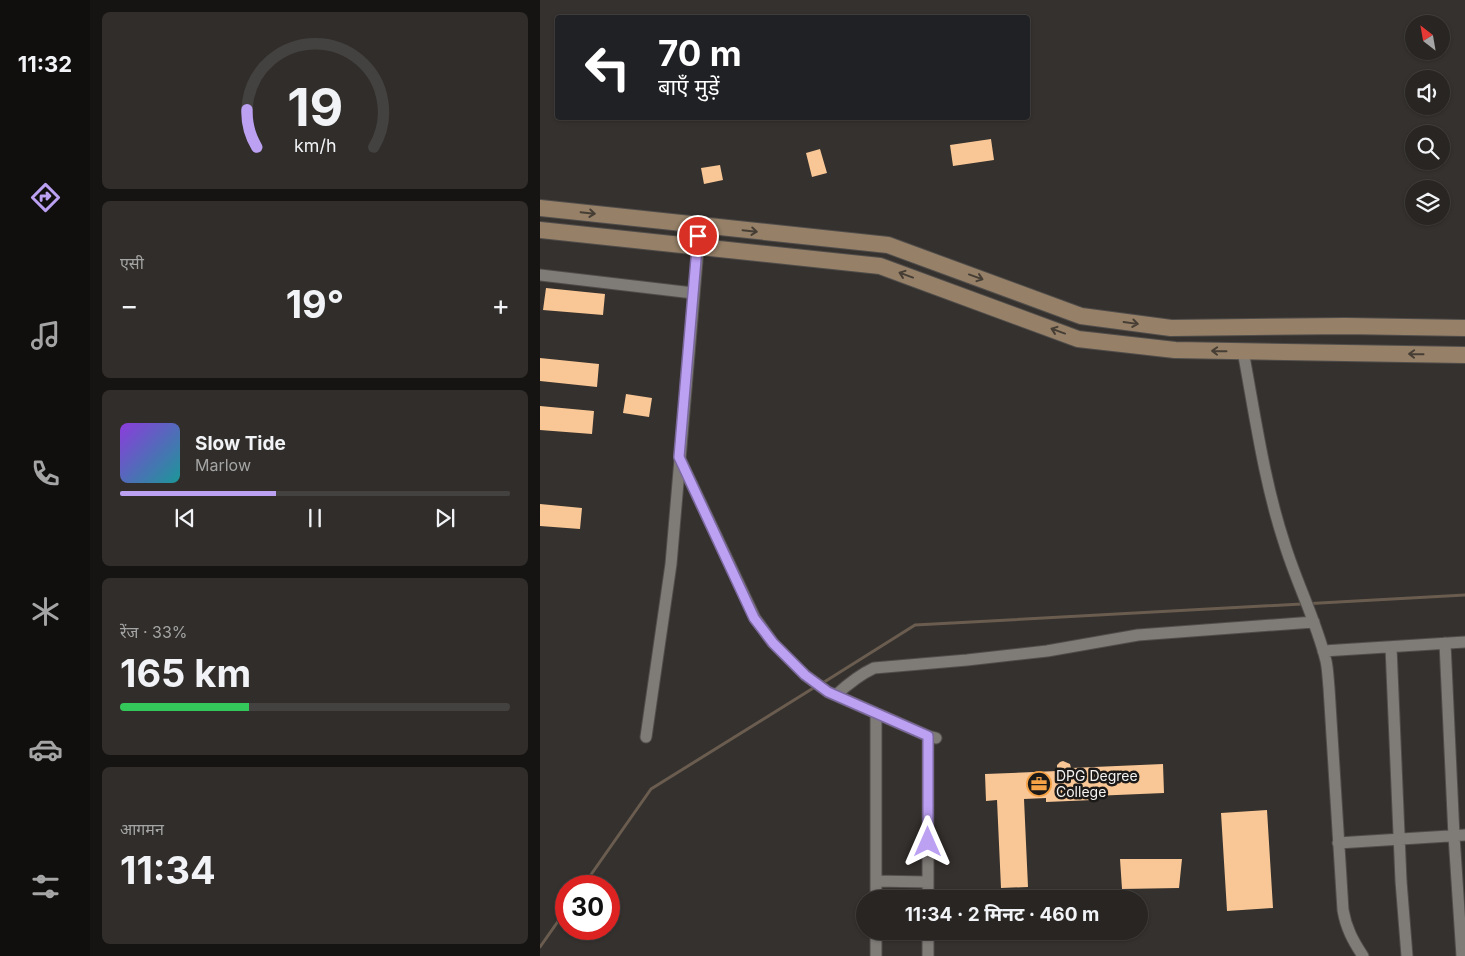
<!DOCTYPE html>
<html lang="hi">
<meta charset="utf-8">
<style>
body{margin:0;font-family:Inter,"Noto Sans Devanagari",sans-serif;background:#302d2a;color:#f1f3f6;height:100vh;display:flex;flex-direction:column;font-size:19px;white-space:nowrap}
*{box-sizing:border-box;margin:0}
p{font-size:16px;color:#a5a5a5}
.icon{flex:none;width:28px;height:28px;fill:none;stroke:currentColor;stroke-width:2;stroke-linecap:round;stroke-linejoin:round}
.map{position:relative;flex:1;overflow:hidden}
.panel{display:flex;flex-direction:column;gap:12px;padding:12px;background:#161413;width:450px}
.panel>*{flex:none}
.hud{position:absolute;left:15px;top:15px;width:475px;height:105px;border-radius:5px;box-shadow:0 1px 4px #0004,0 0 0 1px #444240;background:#202124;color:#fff;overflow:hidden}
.needle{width:32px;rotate:329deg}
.tools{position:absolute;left:865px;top:15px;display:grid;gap:10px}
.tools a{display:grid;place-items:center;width:45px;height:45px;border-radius:50%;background:#282522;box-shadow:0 1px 4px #0004,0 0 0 1px #444240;font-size:25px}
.speed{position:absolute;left:15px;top:875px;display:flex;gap:10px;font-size:25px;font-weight:700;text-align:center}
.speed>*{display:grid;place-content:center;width:65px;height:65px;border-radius:50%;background:#282522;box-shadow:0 1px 4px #0004,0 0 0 1px #444240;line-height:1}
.speed .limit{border:8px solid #d22;background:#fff;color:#111}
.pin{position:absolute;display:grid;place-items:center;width:42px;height:42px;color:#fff;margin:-21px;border:2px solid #fff;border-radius:50%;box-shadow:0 1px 5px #0007}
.me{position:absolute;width:55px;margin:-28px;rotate:0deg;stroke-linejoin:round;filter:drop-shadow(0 0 4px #0008)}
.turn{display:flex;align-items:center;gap:18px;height:105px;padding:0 20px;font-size:22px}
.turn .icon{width:65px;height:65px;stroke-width:2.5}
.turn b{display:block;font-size:35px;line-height:42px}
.big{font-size:38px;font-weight:700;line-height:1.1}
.panel .widget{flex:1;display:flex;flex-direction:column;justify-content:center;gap:8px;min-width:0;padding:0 18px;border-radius:8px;background:#302d2a}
.panel .dial{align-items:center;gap:0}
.dial svg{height:130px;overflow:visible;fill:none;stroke:#444240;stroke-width:7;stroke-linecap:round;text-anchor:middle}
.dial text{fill:#f1f3f6;stroke:none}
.song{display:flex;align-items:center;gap:15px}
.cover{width:60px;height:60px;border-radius:8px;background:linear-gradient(135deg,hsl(270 70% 55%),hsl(180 70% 35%))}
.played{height:5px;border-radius:2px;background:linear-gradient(90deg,#bca0f2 40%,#444240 40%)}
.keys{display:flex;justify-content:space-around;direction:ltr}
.heat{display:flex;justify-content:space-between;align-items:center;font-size:28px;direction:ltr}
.charge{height:8px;border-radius:4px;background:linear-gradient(90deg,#34c759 33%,#444240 0)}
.trip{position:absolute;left:316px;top:890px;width:292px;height:50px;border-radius:25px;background:#282522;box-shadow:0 1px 4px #0004,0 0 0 1px #444240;font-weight:700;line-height:50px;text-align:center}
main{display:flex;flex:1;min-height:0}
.dock{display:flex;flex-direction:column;width:90px;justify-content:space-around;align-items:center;background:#100f0e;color:#a5a5a5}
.dock .icon{width:35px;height:35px}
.dock .active{color:#bca0f2}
.dock b{font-size:22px;color:#f1f3f6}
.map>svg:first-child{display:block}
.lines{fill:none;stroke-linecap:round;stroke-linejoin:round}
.stream{stroke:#6a5d4f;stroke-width:3}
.building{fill:#f9c796}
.street-casing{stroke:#504d4b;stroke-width:13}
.secondary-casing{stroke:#504d4b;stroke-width:18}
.street{stroke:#7f7b77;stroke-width:11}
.secondary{stroke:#968068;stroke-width:16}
.oneway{stroke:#463e34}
.route-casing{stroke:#7a689d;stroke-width:12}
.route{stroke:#bca0f2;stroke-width:9}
.labels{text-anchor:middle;stroke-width:5;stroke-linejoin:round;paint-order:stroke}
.poi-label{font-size:14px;fill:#f5f3f1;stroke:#1b1a18;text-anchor:start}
</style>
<main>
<nav class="dock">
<b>11:32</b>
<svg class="icon active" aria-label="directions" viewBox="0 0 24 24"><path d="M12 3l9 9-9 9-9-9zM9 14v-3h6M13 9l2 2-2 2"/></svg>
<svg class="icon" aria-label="music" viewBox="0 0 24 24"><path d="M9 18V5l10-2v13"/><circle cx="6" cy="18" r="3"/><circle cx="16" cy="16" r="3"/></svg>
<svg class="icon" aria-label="phone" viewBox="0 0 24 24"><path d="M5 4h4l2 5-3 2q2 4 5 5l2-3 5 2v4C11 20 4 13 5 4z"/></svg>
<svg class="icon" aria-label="climate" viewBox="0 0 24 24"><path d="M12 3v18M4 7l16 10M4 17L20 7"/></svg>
<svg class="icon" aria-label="car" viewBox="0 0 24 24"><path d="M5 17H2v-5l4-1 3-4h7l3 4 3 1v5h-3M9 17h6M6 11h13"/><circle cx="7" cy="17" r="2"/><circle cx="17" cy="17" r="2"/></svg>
<svg class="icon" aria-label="filters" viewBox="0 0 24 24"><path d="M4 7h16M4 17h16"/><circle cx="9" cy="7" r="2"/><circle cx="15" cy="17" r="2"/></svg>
</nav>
<section class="panel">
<div class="widget dial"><svg viewBox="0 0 100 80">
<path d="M14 69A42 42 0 1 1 86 69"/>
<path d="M14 69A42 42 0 0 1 8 46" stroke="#bca0f2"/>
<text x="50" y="56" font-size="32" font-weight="700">19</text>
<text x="50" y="72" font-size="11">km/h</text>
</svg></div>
<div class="widget"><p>एसी</p>
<div class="heat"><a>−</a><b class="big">19°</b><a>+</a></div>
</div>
<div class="widget">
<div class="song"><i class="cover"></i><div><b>Slow Tide</b><p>Marlow</p></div></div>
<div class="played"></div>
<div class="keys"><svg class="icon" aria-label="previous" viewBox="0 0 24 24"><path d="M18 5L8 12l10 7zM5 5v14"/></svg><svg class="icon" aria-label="pause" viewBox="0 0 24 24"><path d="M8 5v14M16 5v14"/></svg><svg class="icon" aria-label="next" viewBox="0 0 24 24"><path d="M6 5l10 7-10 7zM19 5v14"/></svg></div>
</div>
<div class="widget"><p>रेंज · 33%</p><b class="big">165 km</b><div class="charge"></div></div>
<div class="widget"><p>आगमन</p><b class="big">11:34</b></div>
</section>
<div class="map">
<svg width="925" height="956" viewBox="0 0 925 956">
<rect width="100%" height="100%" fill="#35312e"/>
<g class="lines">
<!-- stream -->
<path class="stream" d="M281 684 375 625 925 595
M43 886 111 789 275 687
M0 947 26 910"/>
</g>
<!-- building -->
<path class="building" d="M451 139 454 160 413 166 410 145Z
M280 149 287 173 272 177 266 153Z
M180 165 183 180 164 184 161 168Z
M6 288 65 294 63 315 3 310Z
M0 358 59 364 57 387 0 381Z
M86 394 112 398 109 417 83 413Z
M0 406 54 411 52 434 0 430Z
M0 504 42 508 40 529 0 526Z
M523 761 530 764 531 768 623 764 624 793 553 796V800L506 802V798L484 799 488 887 461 888 457 800 446 801 445 774 517 771V765L520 762Z
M727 810 733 908 687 911 681 813Z
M580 859H642L639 888 582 889Z"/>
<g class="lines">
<defs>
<path id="street" d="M0 275 153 293
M703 351C715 415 724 481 744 542 756 582 776 620 786 661 788 670 788 679 789 688L803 910C806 928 813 941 823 956
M140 459 215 618 233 643 265 675 288 692 388 736 396 738
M905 643 914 836 922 956
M851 647 861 881 867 956
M783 651 925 642
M296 695C308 684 319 675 334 668L427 660 507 651 598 635 774 622
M336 713V899
M388 736V899
M106 737 131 564 160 226
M798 843 925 835
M336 881 388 882
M336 931V956
M388 931V956"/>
<path id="secondary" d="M0 208 348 245 541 316 631 328 806 326 925 328
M0 230 340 266 538 339 635 350 925 355"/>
</defs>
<!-- street casing -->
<use href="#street" class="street-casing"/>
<!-- secondary casing -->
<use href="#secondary" class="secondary-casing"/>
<!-- street -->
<use href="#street" class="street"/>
<!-- secondary -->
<use href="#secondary" class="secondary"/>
</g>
<!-- one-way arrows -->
<defs><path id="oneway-shaft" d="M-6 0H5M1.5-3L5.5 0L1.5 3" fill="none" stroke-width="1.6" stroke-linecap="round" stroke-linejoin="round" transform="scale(1.25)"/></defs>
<g class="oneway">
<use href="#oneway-shaft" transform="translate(48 213) rotate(6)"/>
<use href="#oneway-shaft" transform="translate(210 231) rotate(6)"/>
<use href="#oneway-shaft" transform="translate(366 275) rotate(-160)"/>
<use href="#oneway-shaft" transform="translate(436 277) rotate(20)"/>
<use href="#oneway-shaft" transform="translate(591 323) rotate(8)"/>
<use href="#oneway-shaft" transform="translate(518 331) rotate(-160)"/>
<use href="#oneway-shaft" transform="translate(679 351) rotate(-179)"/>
<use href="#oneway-shaft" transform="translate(876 354) rotate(-179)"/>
</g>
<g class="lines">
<defs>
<path id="route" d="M158 236 139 457 214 618 233 643 265 675 288 692 388 736V842"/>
</defs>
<!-- route casing -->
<use href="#route" class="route-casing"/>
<!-- route -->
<use href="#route" class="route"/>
</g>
<!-- icons -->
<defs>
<symbol id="office-ring" viewBox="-11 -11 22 22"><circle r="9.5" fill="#1b1a18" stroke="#f6a246" stroke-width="1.5"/><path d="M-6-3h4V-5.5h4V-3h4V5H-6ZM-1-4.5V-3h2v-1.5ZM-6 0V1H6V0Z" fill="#f6a246"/></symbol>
</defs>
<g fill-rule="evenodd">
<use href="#office-ring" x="485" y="770" width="28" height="28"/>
</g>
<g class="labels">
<!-- poi labels -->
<g class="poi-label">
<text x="516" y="781">DPG Degree<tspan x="516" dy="16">College</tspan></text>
</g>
</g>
</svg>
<div class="tools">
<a><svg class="needle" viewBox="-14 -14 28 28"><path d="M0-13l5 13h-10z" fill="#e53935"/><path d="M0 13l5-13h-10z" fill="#a5a5a5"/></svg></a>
<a><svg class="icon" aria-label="sound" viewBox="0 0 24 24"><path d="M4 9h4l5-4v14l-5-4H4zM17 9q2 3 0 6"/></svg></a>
<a><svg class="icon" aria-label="search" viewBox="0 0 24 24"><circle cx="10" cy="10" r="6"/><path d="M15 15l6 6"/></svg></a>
<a><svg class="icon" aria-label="layers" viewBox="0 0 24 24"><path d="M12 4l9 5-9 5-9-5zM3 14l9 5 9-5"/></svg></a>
</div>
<div class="speed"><div class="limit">30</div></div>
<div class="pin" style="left:158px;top:236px;background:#d93025"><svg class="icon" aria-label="arrive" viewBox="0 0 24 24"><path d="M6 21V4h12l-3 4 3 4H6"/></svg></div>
<svg class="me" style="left:388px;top:842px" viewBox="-20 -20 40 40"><path d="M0-17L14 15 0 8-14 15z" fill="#bca0f2" stroke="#fff" stroke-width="4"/></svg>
<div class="trip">11:34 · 2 मिनट · 460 m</div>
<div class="hud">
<div class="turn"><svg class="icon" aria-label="left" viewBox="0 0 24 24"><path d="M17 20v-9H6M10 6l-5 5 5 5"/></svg><div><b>70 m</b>बाएँ मुड़ें</div></div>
</div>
</div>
</main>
